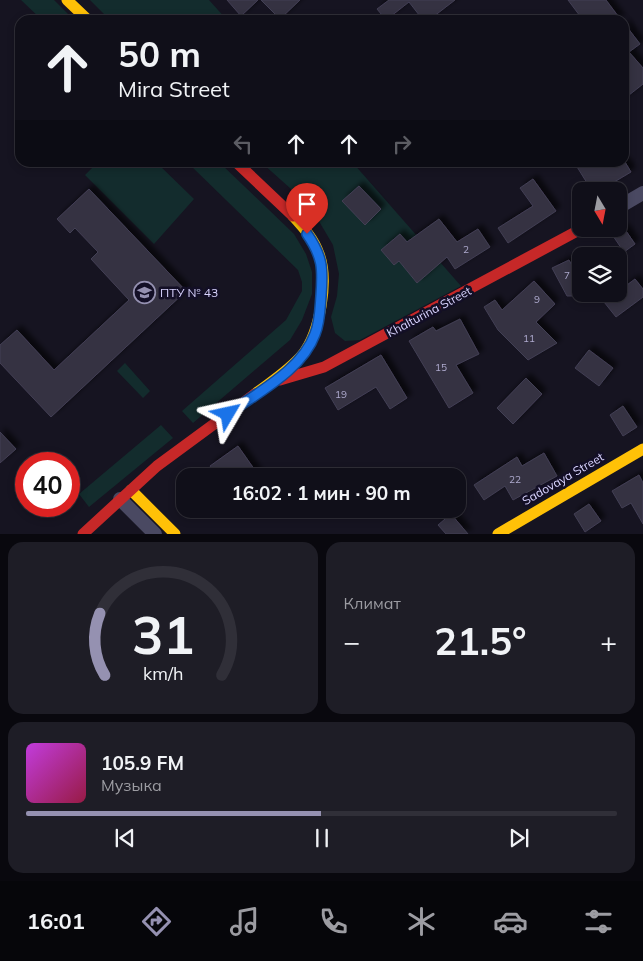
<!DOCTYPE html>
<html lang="ru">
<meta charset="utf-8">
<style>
body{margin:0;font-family:Mulish,sans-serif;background:#1e1d26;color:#f1f3f6;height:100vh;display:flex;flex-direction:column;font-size:19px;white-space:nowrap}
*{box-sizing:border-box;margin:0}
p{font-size:16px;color:#9c9ca2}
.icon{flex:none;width:28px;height:28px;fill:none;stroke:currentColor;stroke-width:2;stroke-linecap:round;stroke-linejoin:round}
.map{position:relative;height:534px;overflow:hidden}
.details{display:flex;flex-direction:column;gap:8px;padding:8px;background:#09080e;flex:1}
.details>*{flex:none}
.top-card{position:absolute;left:15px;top:15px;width:614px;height:152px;border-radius:15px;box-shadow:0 2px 8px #0003,0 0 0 1px #302f38;background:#100f19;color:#f1f3f6;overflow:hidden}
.needle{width:32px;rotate:170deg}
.fabs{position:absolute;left:572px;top:182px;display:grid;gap:10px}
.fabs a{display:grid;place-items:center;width:55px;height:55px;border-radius:10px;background:#100f19;box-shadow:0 2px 8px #0003,0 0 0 1px #302f38;font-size:25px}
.speed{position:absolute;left:15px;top:452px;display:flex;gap:10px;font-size:25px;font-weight:700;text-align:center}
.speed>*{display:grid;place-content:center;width:65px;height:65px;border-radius:50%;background:#100f19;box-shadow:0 2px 8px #0003,0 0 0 1px #302f38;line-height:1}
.speed .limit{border:8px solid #d22;background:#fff;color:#111}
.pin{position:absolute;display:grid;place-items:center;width:42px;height:42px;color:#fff;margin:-51px -21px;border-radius:50% 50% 50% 0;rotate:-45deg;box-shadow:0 0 5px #0007}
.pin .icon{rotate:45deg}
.me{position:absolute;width:55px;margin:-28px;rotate:54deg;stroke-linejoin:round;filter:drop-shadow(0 0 4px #0008)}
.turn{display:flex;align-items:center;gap:18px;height:105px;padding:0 20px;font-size:22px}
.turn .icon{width:65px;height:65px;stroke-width:2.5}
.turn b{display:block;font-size:35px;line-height:42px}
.lanes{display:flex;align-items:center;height:48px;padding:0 20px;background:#0003;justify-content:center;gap:25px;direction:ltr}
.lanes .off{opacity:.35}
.big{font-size:38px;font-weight:700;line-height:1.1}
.details .tile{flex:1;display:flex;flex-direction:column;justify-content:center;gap:8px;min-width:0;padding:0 18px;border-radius:15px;background:#1e1d26}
.details .dial{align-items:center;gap:0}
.dial svg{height:130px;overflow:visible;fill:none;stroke:#302f38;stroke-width:7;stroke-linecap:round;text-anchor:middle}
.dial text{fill:#f1f3f6;stroke:none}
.song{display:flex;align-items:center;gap:15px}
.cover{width:60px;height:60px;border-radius:8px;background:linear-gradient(135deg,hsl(290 70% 55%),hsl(340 70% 35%))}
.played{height:5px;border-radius:2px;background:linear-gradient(90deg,#9591b1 50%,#302f38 50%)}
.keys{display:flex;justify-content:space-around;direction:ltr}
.heat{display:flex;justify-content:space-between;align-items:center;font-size:28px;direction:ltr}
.details .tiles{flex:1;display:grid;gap:8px;grid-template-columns:1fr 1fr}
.tile:last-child{grid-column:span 2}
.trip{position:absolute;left:176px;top:468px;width:290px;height:50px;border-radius:15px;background:#100f19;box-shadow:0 2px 8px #0003,0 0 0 1px #302f38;font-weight:700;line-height:50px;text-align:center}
.dock{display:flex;height:80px;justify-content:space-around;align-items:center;background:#06060a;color:#9c9ca2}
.dock .icon{width:35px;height:35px}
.dock .selected{color:#9591b1}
.dock b{font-size:22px;color:#f1f3f6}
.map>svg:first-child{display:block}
.green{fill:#132c2d}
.building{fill:#343243;stroke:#433f54;filter:url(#shadow)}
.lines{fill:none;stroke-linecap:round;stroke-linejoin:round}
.street{stroke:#4a4962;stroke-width:14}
.slow{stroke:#ffc107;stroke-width:11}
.jam{stroke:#c62828;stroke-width:11}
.route-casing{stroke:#114b97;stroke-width:12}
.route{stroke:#1a73e8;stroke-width:9}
.labels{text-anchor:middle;stroke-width:5;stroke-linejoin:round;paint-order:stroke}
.number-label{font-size:10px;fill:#b0acd0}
.poi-label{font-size:12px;fill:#d9d4ff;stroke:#130f26;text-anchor:start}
.street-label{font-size:12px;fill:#d9d4ff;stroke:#130f26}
</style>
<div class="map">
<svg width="643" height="534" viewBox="0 0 643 534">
<defs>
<filter id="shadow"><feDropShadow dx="4.5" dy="-4.5" stdDeviation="2.5" flood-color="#0009"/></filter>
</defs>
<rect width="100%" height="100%" fill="#161421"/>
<!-- green -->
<path class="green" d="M21 0H54L74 20H42Z
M90 0H209L227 20H110Z
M97 163H157L194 199 154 244 85 175Z
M188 163H220L294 234 306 254 312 272V294L302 320 290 340 193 423 182 411 286 320 302 291V282L298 270Z
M262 163H353L461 286 360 340 345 341 335 333 331 317 337 296 339 274 333 245 310 206Z
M125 363 150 391 143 398 117 371Z
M161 425 173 438 89 507 79 494Z"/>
<!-- building -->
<path class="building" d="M227 0H258L241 16Z
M261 0H300L280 19Z
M389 0H455L429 20H423L409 2 386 20 377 9Z
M568 0H606L621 20H583Z
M624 23 640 44 629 52 643 68V84L624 99Z
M574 162H625L631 172 599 191H592Z
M533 179 556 211 508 243 498 228 533 206 520 188Z
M359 186 381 209 365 225 342 201Z
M89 189 186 291 51 417 0 363V345L17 330 54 370 129 300 91 259 98 252 75 228 70 233 57 219Z
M439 219 457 242 478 229 490 247 455 269 447 257 417 283 399 261 394 265 381 250 400 234 407 242Z
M624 228 635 244 624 252 613 236Z
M569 260 581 282V292L572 296H567L552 268Z
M635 279 643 289V297L616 317 604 302 615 294H619V291Z
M534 281 555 304 536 322 557 343 528 360 498 330 484 307 495 300 502 310Z
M460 319 479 354 456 365 473 393 449 408 409 341 433 327 436 331Z
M589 350 613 368 599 386 575 368Z
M381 355 407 398 390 409 376 387 338 410 325 388Z
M526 378 542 394 513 424 497 408Z
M623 406 637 427 623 436 610 415Z
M0 432 16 449 0 463Z
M238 446 259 476H217L210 466Z
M544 453 557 476 513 500 505 486 484 500 474 485 517 457 522 466Z
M639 475 643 483V524L631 503 622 508 612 491Z
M589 504 601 521 585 532 574 514Z
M451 514 468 534H446L438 525Z"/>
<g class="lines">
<!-- street -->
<path class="street" d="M619 207 643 193
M120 499 155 534"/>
<!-- slow -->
<path class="slow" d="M67 0 88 20
M255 394C272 381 290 370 303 354 320 332 329 280 319 254 314 239 303 227 293 216
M131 490 175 534
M498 534 643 449"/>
<!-- jam -->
<path class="jam" d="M236 162 293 216
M280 380 324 367 581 229
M83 534 157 466 255 394"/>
</g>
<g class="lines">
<defs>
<path id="route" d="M228 414C258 392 302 370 315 334 320 322 320 308 321 296 323 269 323 257 307 234"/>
</defs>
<!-- route casing -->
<use href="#route" class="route-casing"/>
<!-- route -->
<use href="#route" class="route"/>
</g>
<!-- icons -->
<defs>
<symbol id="university-ring" viewBox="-11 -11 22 22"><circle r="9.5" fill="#130f26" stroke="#9591b1" stroke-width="1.5"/><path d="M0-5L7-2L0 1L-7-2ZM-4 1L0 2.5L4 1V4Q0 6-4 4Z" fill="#9591b1"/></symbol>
</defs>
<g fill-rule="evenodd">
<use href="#university-ring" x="132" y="280" width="25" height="25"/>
</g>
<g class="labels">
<!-- number labels -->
<g class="number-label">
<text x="466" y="253">2</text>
<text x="567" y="279">7</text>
<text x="537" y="303">9</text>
<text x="529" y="342">11</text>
<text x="441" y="371">15</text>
<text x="341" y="398">19</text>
<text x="515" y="483">22</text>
</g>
<!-- poi labels -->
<g class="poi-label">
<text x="160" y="297">ПТУ № 43</text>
</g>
<!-- street labels -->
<g class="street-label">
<text transform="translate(429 312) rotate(-28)" y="4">Khalturina Street</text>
<text transform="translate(563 479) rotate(-30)" y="4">Sadovaya Street</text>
</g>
</g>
</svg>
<div class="fabs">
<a><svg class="needle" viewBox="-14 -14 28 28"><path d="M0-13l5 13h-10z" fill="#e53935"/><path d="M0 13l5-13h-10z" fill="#9c9ca2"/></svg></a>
<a><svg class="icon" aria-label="layers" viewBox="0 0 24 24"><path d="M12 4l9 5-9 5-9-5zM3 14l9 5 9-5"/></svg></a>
</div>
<div class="speed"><div class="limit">40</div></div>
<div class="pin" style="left:307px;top:234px;background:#d93025"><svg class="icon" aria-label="arrive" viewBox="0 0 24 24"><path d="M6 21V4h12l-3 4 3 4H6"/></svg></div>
<svg class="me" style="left:228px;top:414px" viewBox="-20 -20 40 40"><path d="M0-17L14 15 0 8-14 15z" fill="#1a73e8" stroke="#fff" stroke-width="4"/></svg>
<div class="trip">16:02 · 1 мин · 90 m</div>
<div class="top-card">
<div class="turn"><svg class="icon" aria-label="ahead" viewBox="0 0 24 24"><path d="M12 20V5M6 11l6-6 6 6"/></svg><div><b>50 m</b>Mira Street</div></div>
<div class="lanes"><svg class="icon off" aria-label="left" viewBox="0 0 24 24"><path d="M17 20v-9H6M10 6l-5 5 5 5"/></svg><svg class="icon" aria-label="ahead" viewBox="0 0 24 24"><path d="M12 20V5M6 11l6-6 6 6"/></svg><svg class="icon" aria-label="ahead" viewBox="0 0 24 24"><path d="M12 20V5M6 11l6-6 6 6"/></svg><svg class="icon off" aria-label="right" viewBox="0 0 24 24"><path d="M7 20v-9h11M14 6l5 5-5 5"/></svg></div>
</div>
</div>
<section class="details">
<div class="tiles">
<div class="tile dial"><svg viewBox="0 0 100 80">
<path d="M14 69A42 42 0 1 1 86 69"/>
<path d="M14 69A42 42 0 0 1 11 31" stroke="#9591b1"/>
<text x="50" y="56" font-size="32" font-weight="700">31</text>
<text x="50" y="72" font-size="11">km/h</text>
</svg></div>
<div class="tile"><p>Климат</p>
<div class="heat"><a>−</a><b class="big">21.5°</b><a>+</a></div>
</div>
<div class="tile">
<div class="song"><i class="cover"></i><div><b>105.9 FM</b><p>Музыка</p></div></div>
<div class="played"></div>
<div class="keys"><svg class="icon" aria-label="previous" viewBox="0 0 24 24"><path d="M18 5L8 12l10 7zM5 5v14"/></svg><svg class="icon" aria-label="pause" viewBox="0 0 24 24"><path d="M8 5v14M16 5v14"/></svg><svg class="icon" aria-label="next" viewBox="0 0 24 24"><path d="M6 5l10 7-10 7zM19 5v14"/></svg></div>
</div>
</div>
</section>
<nav class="dock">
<b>16:01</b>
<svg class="icon selected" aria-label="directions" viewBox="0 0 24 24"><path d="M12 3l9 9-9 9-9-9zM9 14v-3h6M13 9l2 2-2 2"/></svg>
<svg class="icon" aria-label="music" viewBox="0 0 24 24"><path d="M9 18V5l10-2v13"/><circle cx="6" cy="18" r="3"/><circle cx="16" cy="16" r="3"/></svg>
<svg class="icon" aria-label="phone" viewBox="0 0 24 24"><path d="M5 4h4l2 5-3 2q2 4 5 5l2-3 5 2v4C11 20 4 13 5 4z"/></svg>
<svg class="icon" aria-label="climate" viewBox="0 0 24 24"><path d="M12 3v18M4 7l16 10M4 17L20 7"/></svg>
<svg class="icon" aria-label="car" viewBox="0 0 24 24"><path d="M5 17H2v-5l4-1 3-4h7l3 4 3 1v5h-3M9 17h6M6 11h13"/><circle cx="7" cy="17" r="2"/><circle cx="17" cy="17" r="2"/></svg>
<svg class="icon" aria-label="filters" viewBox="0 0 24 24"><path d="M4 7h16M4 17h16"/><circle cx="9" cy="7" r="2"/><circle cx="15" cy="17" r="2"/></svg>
</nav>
